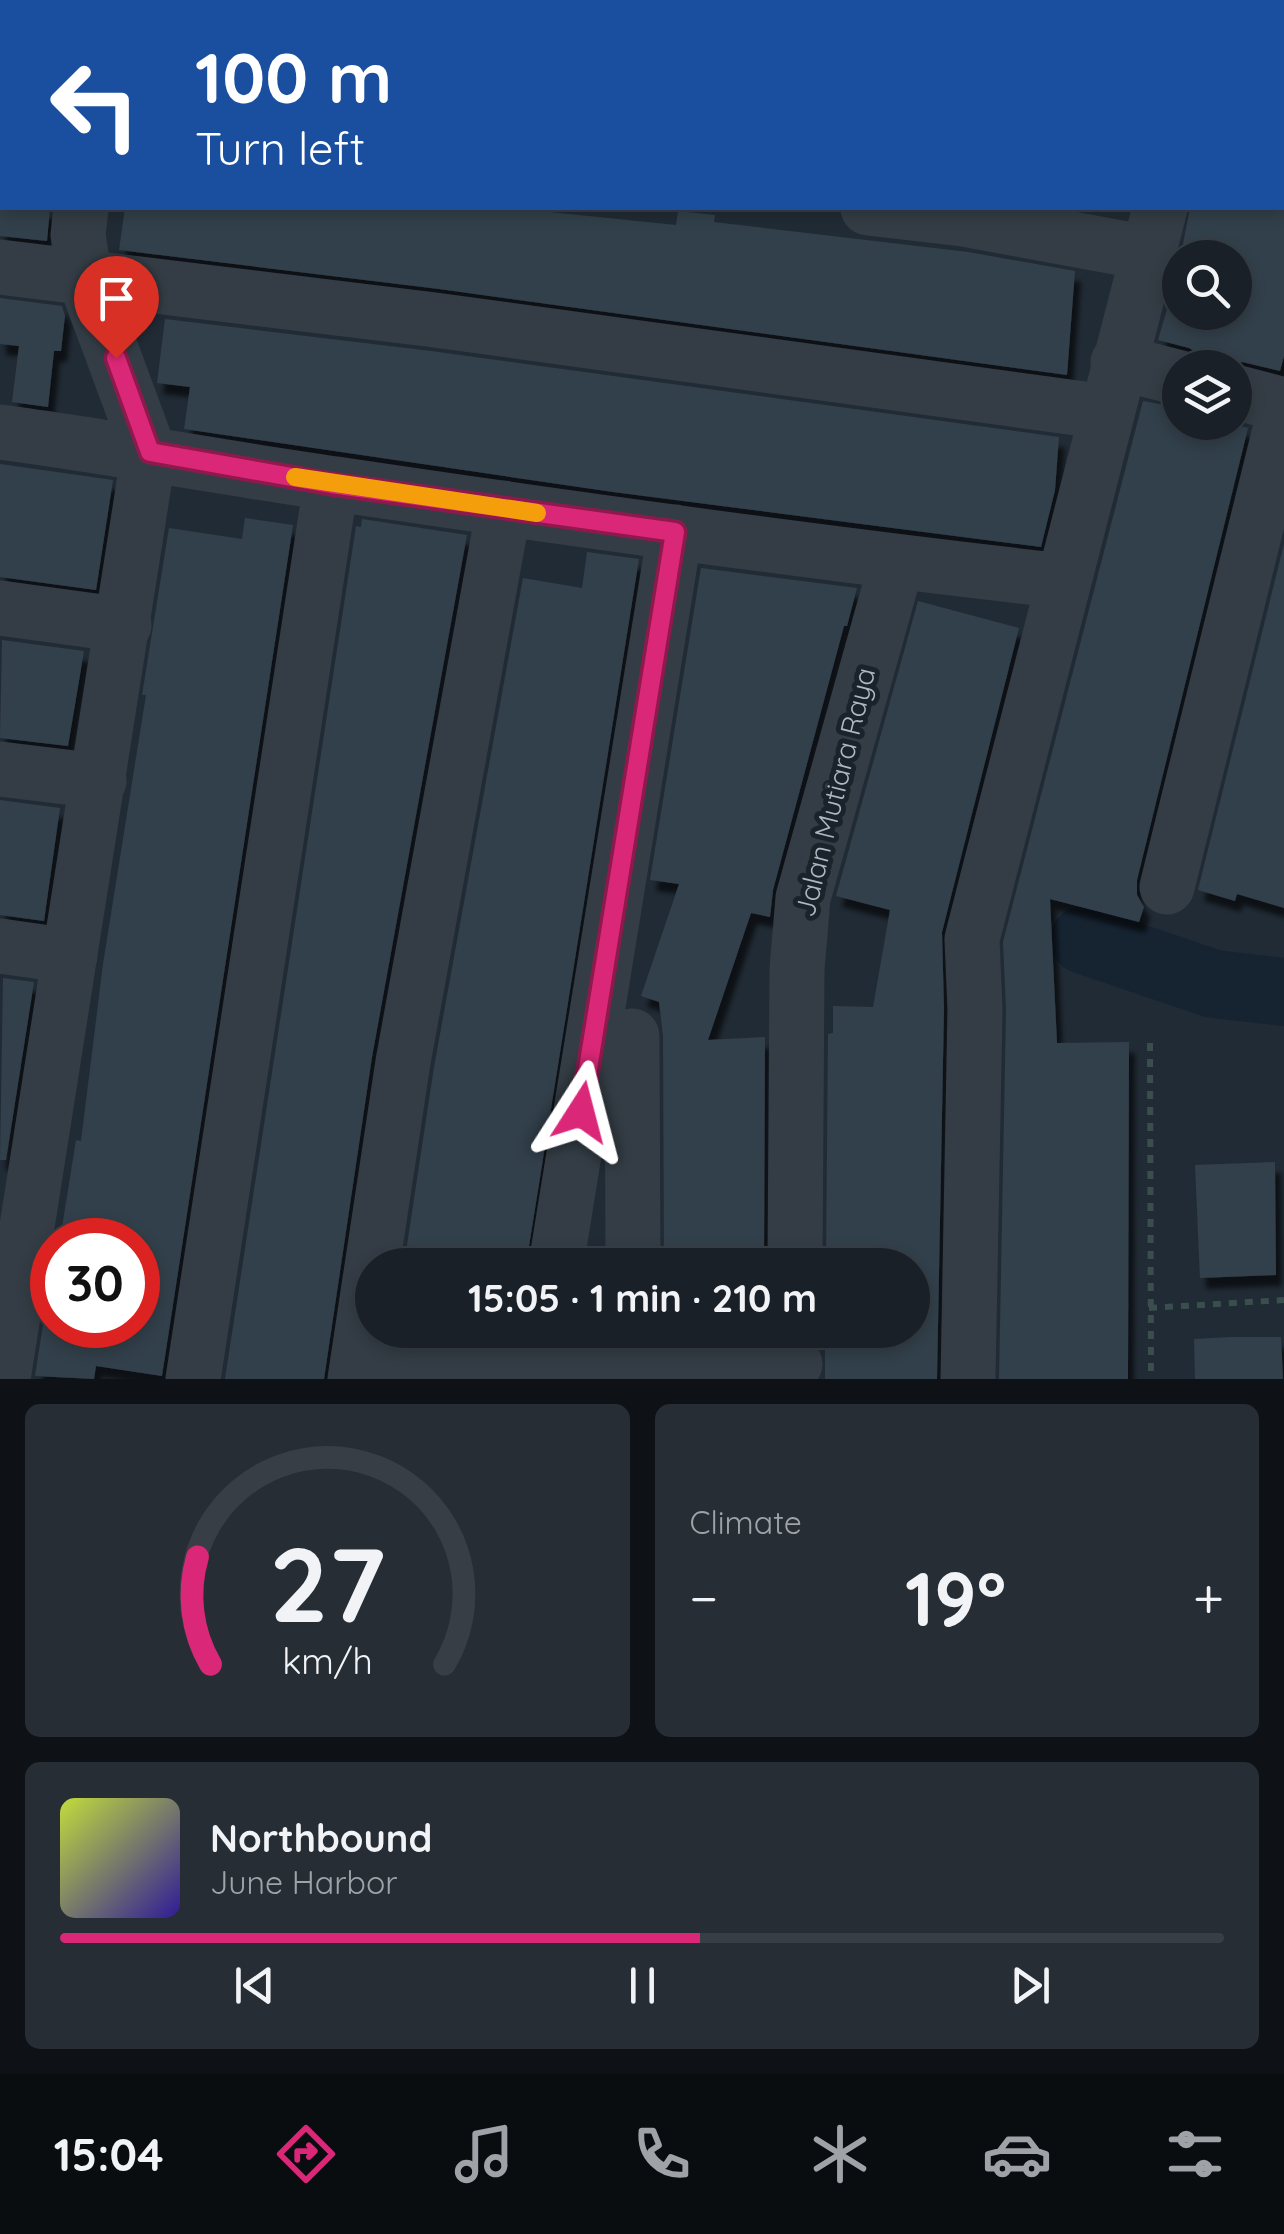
<!DOCTYPE html>
<meta charset="utf-8">
<style>
body{margin:0;font-family:Quicksand,sans-serif;background:#262d34;color:#f1f3f6;height:100vh;display:flex;flex-direction:column;font-size:38px;white-space:nowrap}
*{box-sizing:border-box;margin:0}
p{font-size:32px;color:#9fa3a8}
.icon{flex:none;width:55px;height:55px;fill:none;stroke:currentColor;stroke-width:2;stroke-linecap:round;stroke-linejoin:round}
.map{position:relative;height:1379px;overflow:hidden}
.details{display:flex;flex-direction:column;gap:25px;padding:25px;background:#0e1216;flex:1}
.details>*{flex:none}
.banner{position:absolute;left:0px;top:0px;width:1285px;height:210px;box-shadow:0 5px 15px #0003,0 0 0 2px #373e45;background:#1a4fa0;color:#fff;overflow:hidden}
.tools{position:absolute;left:1162px;top:240px;display:grid;gap:20px}
.tools a{display:grid;place-items:center;width:90px;height:90px;border-radius:50%;background:#192028;box-shadow:0 5px 15px #0003,0 0 0 2px #373e45;font-size:50px}
.speed{position:absolute;left:30px;top:1218px;display:flex;gap:20px;font-size:50px;font-weight:700;text-align:center}
.speed>*{display:grid;place-content:center;width:130px;height:130px;border-radius:50%;background:#192028;box-shadow:0 5px 15px #0003,0 0 0 2px #373e45;line-height:1}
.speed .limit{border:15px solid #d22;background:#fff;color:#111}
.pin{position:absolute;display:grid;place-items:center;width:85px;height:85px;color:#fff;margin:-102px -42px;border-radius:50% 50% 50% 0;rotate:-45deg;box-shadow:0 0 10px #0007}
.pin .icon{rotate:45deg}
.me{position:absolute;width:110px;margin:-55px;rotate:9deg;stroke-linejoin:round;filter:drop-shadow(0 0 8px #0008)}
.turn{display:flex;align-items:center;gap:35px;height:210px;padding:0 30px;font-size:45px}
.turn .icon{width:130px;height:130px;stroke-width:2.5}
.turn b{display:block;font-size:70px;line-height:85px}
.big{font-size:75px;font-weight:800;line-height:1.1}
.details .tile{flex:1;display:flex;flex-direction:column;justify-content:center;gap:15px;min-width:0;padding:0 35px;border-radius:15px;background:#262d34}
.details .dial{align-items:center;gap:0}
.dial svg{height:260px;overflow:visible;fill:none;stroke:#373e45;stroke-width:7;stroke-linecap:round;text-anchor:middle}
.dial text{fill:#f1f3f6;stroke:none}
.song{display:flex;align-items:center;gap:30px}
.cover{width:120px;height:120px;border-radius:15px;background:linear-gradient(135deg,hsl(70 70% 55%),hsl(250 70% 35%))}
.played{height:10px;border-radius:5px;background:linear-gradient(90deg,#db2777 55%,#373e45 55%)}
.keys{display:flex;justify-content:space-around;direction:ltr}
.heat{display:flex;justify-content:space-between;align-items:center;font-size:55px;direction:ltr}
.details .tiles{flex:1;display:grid;gap:25px;grid-template-columns:1fr 1fr}
.tile:last-child{grid-column:span 2}
.trip{position:absolute;left:355px;top:1248px;width:575px;height:100px;border-radius:50px;background:#192028;box-shadow:0 5px 15px #0003,0 0 0 2px #373e45;font-weight:800;line-height:100px;text-align:center}
.tab-bar{display:flex;height:160px;justify-content:space-around;align-items:center;background:#0a0d10;color:#9fa3a8}
.tab-bar .icon{width:70px;height:70px}
.tab-bar .current{color:#db2777}
.tab-bar b{font-size:45px;color:#f1f3f6}
.map>svg:first-child{display:block}
.lines{fill:none;stroke-linecap:round;stroke-linejoin:round}
.river{stroke:#162331;stroke-width:68}
.building{fill:#333f4b;fill-rule:evenodd;filter:url(#shadow)}
.path{stroke:#3b4e4e;stroke-width:6;stroke-dasharray:8 8;stroke-linecap:butt}
.minor{stroke:#343d45;stroke-width:55}
.route-casing{stroke:#8e194d;stroke-width:25}
.route{stroke:#db2777;stroke-width:18}
.slow{stroke:#f59e0b;stroke-width:18}
.labels{text-anchor:middle;stroke-width:10;stroke-linejoin:round;paint-order:stroke}
.street-label{font-size:28px;fill:#afb7c2;stroke:#1a222a}
</style>
<div class="map">
<svg width="1284" height="1379" viewBox="0 0 1284 1379">
<defs>
<filter id="shadow"><feDropShadow dx="6" dy="11" stdDeviation="2.5" flood-color="#0009"/></filter>
</defs>
<rect width="100%" height="100%" fill="#212b35"/>
<g class="lines">
<!-- river -->
<path class="river" d="M1084 940 1214 984 1284 992"/>
</g>
<!-- building -->
<path class="building" d="M0 208H50L47 241 0 236Z
M125 208H511L676 225 678 211 715 215 714 222 968 252 1075 271 1067 375 439 289 119 250Z
M1190 208H1284V356L1280 371 1242 362 1209 368 1201 355 1189 348 1158 340 1177 275ZM1180 258H1235V312H1180Z
M0 298 62 306 65 316 61 351H54L48 407 12 402 19 346 0 344Z
M165 319 431 351 1059 437 1055 490 1041 547 613 492 184 429 190 387 157 383Z
M1143 401 1180 408V422H1228L1248 428 1137 880V895L1144 907 1139 922 1050 899 1057 1043 1129 1042 1128 1379H999L1006 1010 1003 942Z
M0 464 113 480 96 590 0 577Z
M245 518 293 525 162 1376 96 1366 94 1379 35 1376 43 1325H138V1296L146 1240H60L76 1140 81 1141 103 964 146 695H142L169 528 242 539Z
M362 519 467 535 372 1057 324 1379H225L356 526 361 527Z
M1284 544V908L1237 894 1235 901 1198 890Z
M587 552 639 559 526 1265H404L434 1067 523 578 582 588Z
M701 568 857 588 847 626H844L773 890 770 917 751 913 708 1040 765 1037 764 1260H703L704 1265H664L663 1036 659 1002 641 996 679 884 650 880Z
M918 601 1019 628 942 932 944 1009 937 1379H825V1332L912 1330V1265H826L828 1034 833 1033V1006L873 1007 890 910 836 896Z
M2 640 84 651 68 746 0 738Z
M0 800 60 808 44 921 0 915Z
M3 978 34 982 6 1160H0Z
M1275 1162 1276 1275 1200 1278 1195 1165Z
M1230 1337H1281L1283 1379H1195L1194 1339Z"/>
<g class="lines">
<!-- path -->
<path class="path" d="M1150 1043 1151 1379
M1149 1308 1284 1300"/>
<!-- minor -->
<path class="minor" d="M601 0 619 2
M114 2V0
M1012 2 1013 0
M1217 2V0
M0 98H2
M868 208 963 219 1148 253
M0 267 435 320 1106 412
M1118 362 1180 378
M1235 392 1284 405
M0 432C113 447 224 468 336 484 578 520 821 554 1064 581
M0 608 124 625
M0 769 99 781
M1167 887 1284 414
M0 946 70 956
M632 1036 633 1265
M556 1265 675 532
M795 1265 797 969 803 898 897 562
M357 1367 795 1364
M3 1379 149 452 85 279 78 235 81 208
M193 1379 331 484
M355 1379 403 1062 504 508
M968 1379 975 1009 972 939 1160 208"/>
</g>
<g class="lines">
<defs>
<path id="route" d="M116 358 150 452 331 484 675 532 581 1112"/>
</defs>
<!-- route casing -->
<use href="#route" class="route-casing"/>
<!-- route -->
<use href="#route" class="route"/>
<!-- slow -->
<path class="slow" d="M295 477 537 513"/>
</g>
<g class="labels">
<!-- street labels -->
<g class="street-label">
<text transform="translate(835 792) rotate(-76)" y="10">Jalan Mutiara Raya</text>
</g>
</g>
</svg>
<div class="tools">
<a><svg class="icon" aria-label="search" viewBox="0 0 24 24"><circle cx="10" cy="10" r="6"/><path d="M15 15l6 6"/></svg></a>
<a><svg class="icon" aria-label="layers" viewBox="0 0 24 24"><path d="M12 4l9 5-9 5-9-5zM3 14l9 5 9-5"/></svg></a>
</div>
<div class="speed"><div class="limit">30</div></div>
<div class="pin" style="left:116px;top:358px;background:#d93025"><svg class="icon" aria-label="arrive" viewBox="0 0 24 24"><path d="M6 21V4h12l-3 4 3 4H6"/></svg></div>
<svg class="me" style="left:581px;top:1112px" viewBox="-20 -20 40 40"><path d="M0-17L14 15 0 8-14 15z" fill="#db2777" stroke="#fff" stroke-width="4"/></svg>
<div class="trip">15:05 · 1 min · 210 m</div>
<div class="banner">
<div class="turn"><svg class="icon" aria-label="left" viewBox="0 0 24 24"><path d="M17 20v-9H6M10 6l-5 5 5 5"/></svg><div><b>100 m</b>Turn left</div></div>
</div>
</div>
<section class="details">
<div class="tiles">
<div class="tile dial"><svg viewBox="0 0 100 80">
<path d="M14 69A42 42 0 1 1 86 69"/>
<path d="M14 69A42 42 0 0 1 10 36" stroke="#db2777"/>
<text x="50" y="56" font-size="32" font-weight="700">27</text>
<text x="50" y="72" font-size="11">km/h</text>
</svg></div>
<div class="tile"><p>Climate</p>
<div class="heat"><a>−</a><b class="big">19°</b><a>+</a></div>
</div>
<div class="tile">
<div class="song"><i class="cover"></i><div><b>Northbound</b><p>June Harbor</p></div></div>
<div class="played"></div>
<div class="keys"><svg class="icon" aria-label="previous" viewBox="0 0 24 24"><path d="M18 5L8 12l10 7zM5 5v14"/></svg><svg class="icon" aria-label="pause" viewBox="0 0 24 24"><path d="M8 5v14M16 5v14"/></svg><svg class="icon" aria-label="next" viewBox="0 0 24 24"><path d="M6 5l10 7-10 7zM19 5v14"/></svg></div>
</div>
</div>
</section>
<nav class="tab-bar">
<b>15:04</b>
<svg class="icon current" aria-label="directions" viewBox="0 0 24 24"><path d="M12 3l9 9-9 9-9-9zM9 14v-3h6M13 9l2 2-2 2"/></svg>
<svg class="icon" aria-label="music" viewBox="0 0 24 24"><path d="M9 18V5l10-2v13"/><circle cx="6" cy="18" r="3"/><circle cx="16" cy="16" r="3"/></svg>
<svg class="icon" aria-label="phone" viewBox="0 0 24 24"><path d="M5 4h4l2 5-3 2q2 4 5 5l2-3 5 2v4C11 20 4 13 5 4z"/></svg>
<svg class="icon" aria-label="climate" viewBox="0 0 24 24"><path d="M12 3v18M4 7l16 10M4 17L20 7"/></svg>
<svg class="icon" aria-label="car" viewBox="0 0 24 24"><path d="M5 17H2v-5l4-1 3-4h7l3 4 3 1v5h-3M9 17h6M6 11h13"/><circle cx="7" cy="17" r="2"/><circle cx="17" cy="17" r="2"/></svg>
<svg class="icon" aria-label="filters" viewBox="0 0 24 24"><path d="M4 7h16M4 17h16"/><circle cx="9" cy="7" r="2"/><circle cx="15" cy="17" r="2"/></svg>
</nav>
